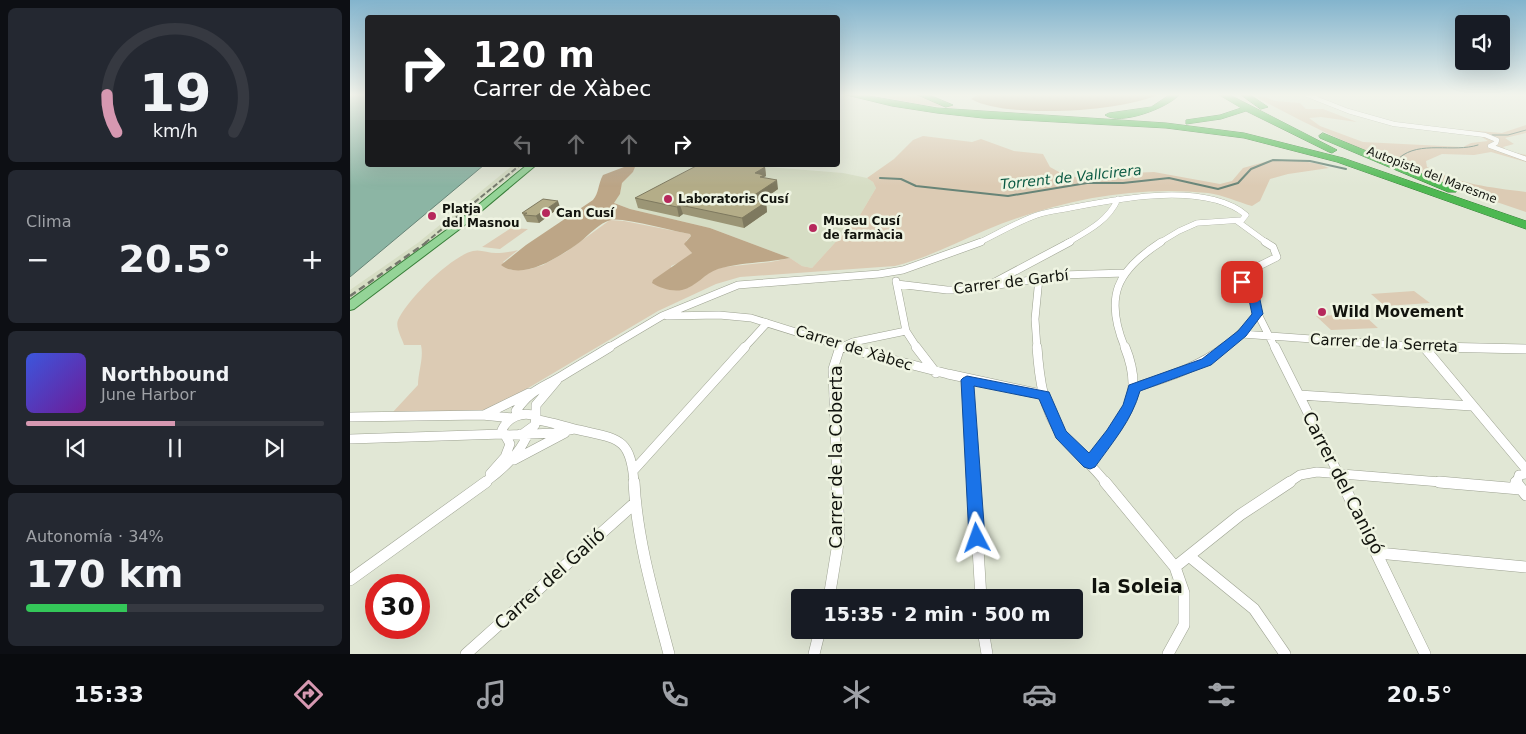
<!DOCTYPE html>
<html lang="es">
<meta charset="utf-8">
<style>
body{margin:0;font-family:"DejaVu Sans",sans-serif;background:#242831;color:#f1f3f6;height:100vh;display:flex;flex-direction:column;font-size:19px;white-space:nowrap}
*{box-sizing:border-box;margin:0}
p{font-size:16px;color:#9ea1a6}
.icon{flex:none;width:28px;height:28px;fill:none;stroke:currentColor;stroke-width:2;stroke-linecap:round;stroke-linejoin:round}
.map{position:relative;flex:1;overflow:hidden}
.drawer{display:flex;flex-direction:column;gap:8px;padding:8px;background:#0d0f14;width:350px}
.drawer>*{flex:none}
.top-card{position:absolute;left:15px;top:15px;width:475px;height:152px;border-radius:5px;box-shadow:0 5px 20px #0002;background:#202124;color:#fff;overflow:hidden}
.tools{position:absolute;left:1105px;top:15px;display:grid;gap:10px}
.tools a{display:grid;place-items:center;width:55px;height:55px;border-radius:5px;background:#171b24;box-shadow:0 5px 20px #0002;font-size:25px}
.speed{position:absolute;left:15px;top:574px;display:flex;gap:10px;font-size:25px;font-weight:700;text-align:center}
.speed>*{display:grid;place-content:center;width:65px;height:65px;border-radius:50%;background:#171b24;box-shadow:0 5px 20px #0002;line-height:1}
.speed .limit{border:8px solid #d22;background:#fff;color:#111}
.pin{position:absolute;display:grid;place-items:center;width:42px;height:42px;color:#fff;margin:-21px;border-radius:10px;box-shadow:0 2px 8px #0006}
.me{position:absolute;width:55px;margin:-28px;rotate:356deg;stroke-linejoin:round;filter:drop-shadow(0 0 4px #0008)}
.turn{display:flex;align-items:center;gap:18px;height:105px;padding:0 25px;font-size:22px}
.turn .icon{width:65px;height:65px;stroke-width:2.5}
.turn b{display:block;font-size:35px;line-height:42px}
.lanes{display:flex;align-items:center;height:48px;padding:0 25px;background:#0003;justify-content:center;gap:25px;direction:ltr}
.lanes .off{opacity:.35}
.big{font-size:38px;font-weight:600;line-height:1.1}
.drawer .widget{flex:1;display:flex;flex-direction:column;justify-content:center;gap:8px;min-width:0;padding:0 18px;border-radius:8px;background:#242831}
.drawer .dial{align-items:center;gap:0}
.dial svg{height:130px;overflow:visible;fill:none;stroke:#363941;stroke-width:7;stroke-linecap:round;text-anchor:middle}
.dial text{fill:#f1f3f6;stroke:none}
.song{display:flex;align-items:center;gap:15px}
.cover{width:60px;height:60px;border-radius:8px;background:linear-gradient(135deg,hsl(230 70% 55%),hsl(280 70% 35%))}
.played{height:5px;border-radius:2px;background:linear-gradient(90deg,#d698b1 50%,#363941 50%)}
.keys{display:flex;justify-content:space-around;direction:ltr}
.heat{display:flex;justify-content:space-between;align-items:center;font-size:28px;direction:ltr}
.charge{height:8px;border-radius:4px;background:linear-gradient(90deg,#34c759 34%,#363941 0)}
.trip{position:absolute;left:441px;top:589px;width:292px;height:50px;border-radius:5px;background:#171b24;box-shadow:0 5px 20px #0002;font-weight:600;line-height:50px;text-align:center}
.tab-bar{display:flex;height:80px;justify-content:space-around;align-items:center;background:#090b0e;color:#9ea1a6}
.tab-bar .icon{width:35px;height:35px}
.tab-bar .active{color:#d698b1}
.tab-bar b{font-size:22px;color:#f1f3f6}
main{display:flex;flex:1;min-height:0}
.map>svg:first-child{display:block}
.built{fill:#d6ddc4}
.green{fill:#dccbb4}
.forest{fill:#bda687}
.water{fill:#8cb5a4;stroke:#678477}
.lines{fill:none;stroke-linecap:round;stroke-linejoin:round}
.stream-far1{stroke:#678477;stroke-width:1}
.stream{stroke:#678477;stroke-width:2}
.minor-far4-casing{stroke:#9da291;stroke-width:5}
.minor-far3-casing{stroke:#9da291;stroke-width:6}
.minor-far2-casing{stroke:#9da291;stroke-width:8}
.minor-far1-casing{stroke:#9da291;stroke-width:10}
.minor-casing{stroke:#9da291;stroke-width:12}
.primary-casing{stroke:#387e39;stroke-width:2}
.motorway-casing{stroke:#387e39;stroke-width:1}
.minor-far4{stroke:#fff;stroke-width:4.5}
.minor-far3{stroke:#fff;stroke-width:5.5}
.minor-far2{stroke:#fff;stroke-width:7}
.minor-far1{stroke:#fff;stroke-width:9}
.minor{stroke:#fff;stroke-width:11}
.primary{fill:#94d497;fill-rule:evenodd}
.motorway{fill:#4db851;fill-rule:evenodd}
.rail-far1{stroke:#74786c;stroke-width:2;stroke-dasharray:5.5 2.5;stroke-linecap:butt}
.rail{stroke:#74786c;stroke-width:2.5;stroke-dasharray:7 4;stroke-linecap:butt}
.wall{fill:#9b9575}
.shaded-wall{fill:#7e795f}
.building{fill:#b4ad88;stroke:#7e795f}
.route{fill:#1a73e8;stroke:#114b97}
.poi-dot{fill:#b6285c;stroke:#eff4e2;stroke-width:2}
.labels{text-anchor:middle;stroke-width:5;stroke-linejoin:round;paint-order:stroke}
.far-street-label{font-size:12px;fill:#11130d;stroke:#eff4e2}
.far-poi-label{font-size:12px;font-weight:bold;fill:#11130d;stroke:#eff4e2;text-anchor:start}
.far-water-label{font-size:14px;font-style:italic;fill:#095942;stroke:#eff4e2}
.street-label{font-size:15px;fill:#11130d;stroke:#eff4e2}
.poi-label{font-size:15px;font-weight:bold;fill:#11130d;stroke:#eff4e2;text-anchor:start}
.near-street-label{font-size:18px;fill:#11130d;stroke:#eff4e2}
.near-neighbourhood-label{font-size:19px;font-weight:bold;fill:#11130d;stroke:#eff4e2}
</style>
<main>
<section class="drawer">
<div class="widget dial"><svg viewBox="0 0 100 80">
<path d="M14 69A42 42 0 1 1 86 69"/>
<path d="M14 69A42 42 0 0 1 8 46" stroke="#d698b1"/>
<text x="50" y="56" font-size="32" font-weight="700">19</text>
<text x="50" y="72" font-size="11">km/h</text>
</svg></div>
<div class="widget"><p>Clima</p>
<div class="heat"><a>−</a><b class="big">20.5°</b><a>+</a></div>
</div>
<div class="widget">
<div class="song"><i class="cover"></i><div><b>Northbound</b><p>June Harbor</p></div></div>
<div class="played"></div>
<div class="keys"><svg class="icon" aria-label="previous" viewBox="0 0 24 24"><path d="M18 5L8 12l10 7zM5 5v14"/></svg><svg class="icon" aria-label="pause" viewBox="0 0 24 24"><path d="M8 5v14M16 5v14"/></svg><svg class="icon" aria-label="next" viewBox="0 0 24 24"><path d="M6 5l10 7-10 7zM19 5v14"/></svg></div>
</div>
<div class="widget"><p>Autonomía · 34%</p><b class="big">170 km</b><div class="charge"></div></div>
</section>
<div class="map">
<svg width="1176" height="654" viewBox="0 0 1176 654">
<rect width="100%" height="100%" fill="#e1e7d5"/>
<!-- built -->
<path class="built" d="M163 165H174L80 242 0 299V290L69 242Z
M285 165H393L493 173 517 178 523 182 526 188 510 215 462 268 452 266 440 258 360 228 280 209 264 203 270 194 272 183 283 172Z"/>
<!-- green -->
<path class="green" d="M516 94H566L582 101 608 108 574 105Z
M910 95 925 101 950 103 956 109H973L1007 122 971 117 959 118 970 126 1013 142 1113 147 1121 143 1138 141 1129 135 1078 127 1152 133 1176 125V133L1155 138 1164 144 1153 147 1158 151 1176 155V162L1141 152 1124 155 1092 154 1076 161 1077 167C1112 185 1138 187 1176 192V212C1083 181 994 145 908 98Z
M573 136 622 142 631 139 664 151 693 154 700 167 709 172 725 177 750 179H759L781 173 804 172 870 184 882 181 893 168 918 161H952L969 164 979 168 938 174 920 179 910 201 902 206C888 202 873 195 858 193 782 185 706 201 636 230 606 243 577 258 545 266L390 277 366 284 308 311 148 406 130 412 42 413 68 385C68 372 74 358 71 345H54C52 338 45 327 48 320 57 300 101 256 123 251 130 249 138 253 146 253 153 253 161 252 168 250L153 262 161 270 180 269 193 265 216 252 260 220 274 221 340 234 341 236 336 241 342 253 333 261 321 266 326 290 338 288 363 270 374 267 421 262 440 258 452 266 462 268 510 215 526 188 523 182 517 178 544 159 563 140Z
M161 228 178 229 150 249 132 247Z
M1064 291 1080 303 1035 306 1021 294Z
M1013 314 1028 328 981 330 966 316Z"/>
<!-- forest -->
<path class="forest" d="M629 94H809C773 112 655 119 621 99Z
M274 167H285L283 172 272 183 270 194 264 203 280 209 360 228 440 258C416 263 391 262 368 269 355 273 346 287 332 290 322 292 310 288 302 283L303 280 342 253 334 244 341 236 340 234C326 232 272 217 261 220 249 223 240 234 230 242 212 255 173 282 151 265L176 245 243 200C249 193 248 184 253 175Z"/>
<!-- water -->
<path class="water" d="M0 94H17L18 165H134L0 277Z"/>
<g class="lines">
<!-- stream-far1 -->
<path class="stream-far1" d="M1142 135H1158L1176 130
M1040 158H1049C1070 140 1103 153 1128 145"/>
<!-- stream -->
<path class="stream" d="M530 178 551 179 566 186 658 196 737 183H773L819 178 868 189 888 183 901 169 923 160 960 161 996 169"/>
<defs>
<path id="minor-far4" d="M955 94 998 111 1044 124 1135 135 1147 140 1146 143 1140 146 1176 159"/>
<path id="minor-far3" d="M887 221 917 243
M628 243C647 234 667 222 687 215 699 211 712 210 725 207 772 198 856 182 896 215L892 220 847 223 829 231 809 243
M717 243C738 231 758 221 768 199"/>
<path id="minor-far2" d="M546 281 556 331 567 348
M547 284 597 290H616L712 275 775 273
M641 284 720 242
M908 314 925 348
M317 316 369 315 401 318 497 348
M892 334 1074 347 1149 348
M1074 347 1075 348
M258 348 312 316 388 285 529 274 553 270 631 242
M394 348 417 323
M490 348 503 342 556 331
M687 348 685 319 689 278
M775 348C754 297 766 271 811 242
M874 348 894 330 908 314 903 295 891 282 893 274 927 257 923 247 915 242"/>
<path id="minor-far1" d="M492 347 598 374 695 395
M566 347 586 373
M687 347C689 375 693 412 712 435 726 452 743 466 756 483
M925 347 993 483
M1074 347 1176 469
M1085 347 1176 349
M617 381 624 483
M784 388C816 377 848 368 875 347
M949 395 1122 406
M136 414 179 393
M170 415 166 411C180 390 192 388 212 376 228 366 244 357 260 347
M186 416V405L207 380
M0 417 132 415 163 418
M187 420C202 422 215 427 229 430 268 439 281 437 284 483
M174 433 185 425 186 416C172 411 158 417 152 430L155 435 205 433 224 429
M0 439 153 434
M164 460 215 433
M740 463C771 423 797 401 775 347
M283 471 395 347
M140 474 155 457 160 444 155 435
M134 483C151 471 167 457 176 438L170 434
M487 483 483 369 490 347
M938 483 950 475 967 472 1103 483
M1167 483 1169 475 1176 474"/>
<path id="minor" d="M284 482C287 541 304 597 319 654
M624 482 631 598
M755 482 825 567 834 593V625L818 654
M992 482 1075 654
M1089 482 1170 489
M1166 482 1176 495
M1028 553 1176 567
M839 556 904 609 935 654
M825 567 890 515 940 482
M0 580 136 482
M479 598 489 537 487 482
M633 630 637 654
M116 654 285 503
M464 654 470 630"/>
<path id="primary" d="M177 165H186L111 228 4 309 0 310V300L105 224Z"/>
<path id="motorway" d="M493 94H508L587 108 816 123 894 133 993 158 1176 221V229L987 162 894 138 816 128 633 118 587 113 542 106Z
M566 94H577L603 105 596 107Z
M821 94H830C818 108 770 126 755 115L759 113 801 107Z
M868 94H878L987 150 982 153 979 152 896 111 871 119 836 124V120L870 115 891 108Z
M890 94H899L918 107 911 109Z
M973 133 1106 188 1107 190 1106 192H1098L970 138 969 136Z"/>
</defs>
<!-- minor-far4 casing -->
<use href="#minor-far4" class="minor-far4-casing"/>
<!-- minor-far3 casing -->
<use href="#minor-far3" class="minor-far3-casing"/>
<!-- minor-far2 casing -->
<use href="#minor-far2" class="minor-far2-casing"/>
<!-- minor-far1 casing -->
<use href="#minor-far1" class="minor-far1-casing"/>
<!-- minor casing -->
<use href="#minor" class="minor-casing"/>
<!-- primary casing -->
<use href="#primary" class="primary-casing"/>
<!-- motorway casing -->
<use href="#motorway" class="motorway-casing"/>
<!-- minor-far4 -->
<use href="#minor-far4" class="minor-far4"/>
<!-- minor-far3 -->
<use href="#minor-far3" class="minor-far3"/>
<!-- minor-far2 -->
<use href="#minor-far2" class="minor-far2"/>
<!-- minor-far1 -->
<use href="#minor-far1" class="minor-far1"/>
<!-- minor -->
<use href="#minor" class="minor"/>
<!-- primary -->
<use href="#primary" class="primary"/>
<!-- motorway -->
<use href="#motorway" class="motorway"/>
<!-- rail-far1 -->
<path class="rail-far1" d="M75 243 170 165"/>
<!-- rail -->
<path class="rail" d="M0 296 77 242"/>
</g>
<!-- wall -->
<path class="wall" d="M415 167 416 176 414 177V178L428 189 411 201 416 202 417 212 394 228 333 214 329 217 288 208 285 198Z
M210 207 189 223 177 222 172 213Z"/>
<!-- shaded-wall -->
<path class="shaded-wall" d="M415 167 416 176 414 177 415 183 405 173Z
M427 180 428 189 411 201 416 202 417 212 394 228 392 218 403 196Z
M208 201 210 207 189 223 186 216Z
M330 205 333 214 329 217 327 207Z"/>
<!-- building -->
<path class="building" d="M348 165H405L415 167 405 173 414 175 410 177 427 180 403 196 410 199 407 201 416 202 392 218 330 205 327 207 285 198Z
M193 199 208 201 186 216 174 215 177 213H172Z"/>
<!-- sky -->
<linearGradient id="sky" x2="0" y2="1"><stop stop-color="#83b4cd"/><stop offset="0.51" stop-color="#f2f4ec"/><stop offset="1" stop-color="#f2f4ec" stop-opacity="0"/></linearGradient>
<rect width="1176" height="186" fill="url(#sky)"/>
<!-- route -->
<path class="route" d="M888 279H895L909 295 913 314 911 316 896 336 861 365 790 391C782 420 762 443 745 467L740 469 734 467 706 438 689 399 624 386 635 538 633 543 627 545 621 543 619 538 611 380 613 378 617 376 699 392 716 431 739 453 757 430 773 405 779 385 852 359 888 331 902 314 898 295 886 282Z"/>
<!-- markers -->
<g class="poi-dot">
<circle cx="318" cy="199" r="5"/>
<circle cx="196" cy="213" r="5"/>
<circle cx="82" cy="216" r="5"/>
<circle cx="463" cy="228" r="5"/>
<circle cx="972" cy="312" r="5"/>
</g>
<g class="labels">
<!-- far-street labels -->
<g class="far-street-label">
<text transform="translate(1082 175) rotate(21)" y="4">Autopista del Maresme</text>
</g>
<!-- far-poi labels -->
<g class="far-poi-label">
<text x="328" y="203">Laboratoris Cusí</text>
<text x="92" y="213">Platja<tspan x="92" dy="14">del Masnou</tspan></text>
<text x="206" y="217">Can Cusí</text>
<text x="473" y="225">Museu Cusí<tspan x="473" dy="14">de farmàcia</tspan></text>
</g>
<!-- far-water labels -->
<g class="far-water-label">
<text transform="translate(721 177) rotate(-6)" y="5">Torrent de Vallcirera</text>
</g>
<!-- street labels -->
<g class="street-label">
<text transform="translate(661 282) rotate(-7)" y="5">Carrer de Garbí</text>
<text transform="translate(1034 343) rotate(3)" y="5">Carrer de la Serreta</text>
<text transform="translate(504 348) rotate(17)" y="5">Carrer de Xàbec</text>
</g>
<!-- poi labels -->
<g class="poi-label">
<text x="982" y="317">Wild Movement</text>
</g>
<!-- near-street labels -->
<g class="near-street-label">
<text transform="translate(486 457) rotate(-90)" y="6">Carrer de la Coberta</text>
<text transform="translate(993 483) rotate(63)" y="6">Carrer del Canigó</text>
<text transform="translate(200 579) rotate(-42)" y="6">Carrer del Galió</text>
</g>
<!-- near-neighbourhood labels -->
<g class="near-neighbourhood-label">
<text x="787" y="593">la Soleia</text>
</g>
</g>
</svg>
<div class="tools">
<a><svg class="icon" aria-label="sound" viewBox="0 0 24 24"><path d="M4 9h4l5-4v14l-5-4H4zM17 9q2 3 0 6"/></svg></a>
</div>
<div class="speed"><div class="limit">30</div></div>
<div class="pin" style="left:892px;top:282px;background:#d93025"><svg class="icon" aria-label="arrive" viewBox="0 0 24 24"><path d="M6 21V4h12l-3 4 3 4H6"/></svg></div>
<svg class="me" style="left:627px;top:538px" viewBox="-20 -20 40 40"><path d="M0-17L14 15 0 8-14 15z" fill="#1a73e8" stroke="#fff" stroke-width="4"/></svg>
<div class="trip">15:35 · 2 min · 500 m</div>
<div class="top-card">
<div class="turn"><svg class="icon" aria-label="right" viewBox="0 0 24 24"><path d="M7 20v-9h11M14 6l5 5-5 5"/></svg><div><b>120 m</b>Carrer de Xàbec</div></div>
<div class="lanes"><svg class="icon off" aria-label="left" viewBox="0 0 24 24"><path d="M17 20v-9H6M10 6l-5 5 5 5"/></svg><svg class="icon off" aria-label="ahead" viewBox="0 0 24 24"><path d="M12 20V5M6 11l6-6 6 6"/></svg><svg class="icon off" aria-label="ahead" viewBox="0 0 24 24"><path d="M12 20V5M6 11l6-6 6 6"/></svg><svg class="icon" aria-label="right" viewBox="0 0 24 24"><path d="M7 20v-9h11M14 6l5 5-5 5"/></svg></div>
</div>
</div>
</main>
<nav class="tab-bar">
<b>15:33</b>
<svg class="icon active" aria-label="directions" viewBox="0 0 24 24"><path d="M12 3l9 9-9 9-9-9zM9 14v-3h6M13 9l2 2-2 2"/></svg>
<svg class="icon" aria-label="music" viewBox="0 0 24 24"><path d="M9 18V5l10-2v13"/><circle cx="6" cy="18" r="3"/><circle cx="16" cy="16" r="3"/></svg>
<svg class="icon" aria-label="phone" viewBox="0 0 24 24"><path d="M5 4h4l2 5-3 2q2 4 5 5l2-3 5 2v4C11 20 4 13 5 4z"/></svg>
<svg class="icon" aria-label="climate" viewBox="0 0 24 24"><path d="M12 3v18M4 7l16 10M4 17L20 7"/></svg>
<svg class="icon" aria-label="car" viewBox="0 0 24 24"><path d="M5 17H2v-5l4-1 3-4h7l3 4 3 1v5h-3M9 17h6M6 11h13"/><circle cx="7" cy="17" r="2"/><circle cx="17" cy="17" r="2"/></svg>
<svg class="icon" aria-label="filters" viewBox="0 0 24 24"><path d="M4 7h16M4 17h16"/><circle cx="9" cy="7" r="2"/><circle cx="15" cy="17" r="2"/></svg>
<b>20.5°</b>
</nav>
